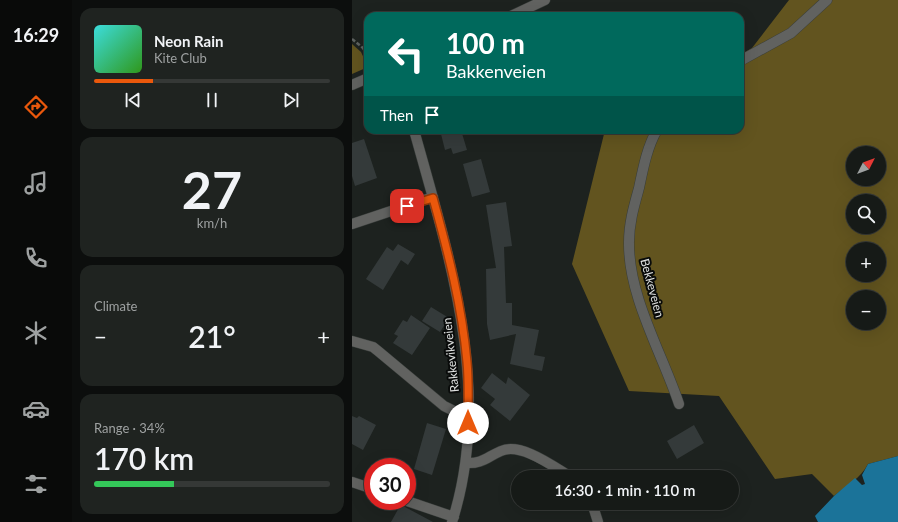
<!DOCTYPE html>
<meta charset="utf-8">
<style>
body{margin:0;font-family:Lato,sans-serif;background:#1f2320;color:#f1f3f6;height:100vh;display:flex;flex-direction:column;font-size:15px;white-space:nowrap}
*{box-sizing:border-box;margin:0}
p{font-size:13px;color:#9ea1a1}
.icon{flex:none;width:22px;height:22px;fill:none;stroke:currentColor;stroke-width:2;stroke-linecap:round;stroke-linejoin:round}
.map{position:relative;flex:1;overflow:hidden}
.drawer{display:flex;flex-direction:column;gap:8px;padding:8px;background:#0c0e0d;width:280px}
.drawer>*{flex:none}
.guide{position:absolute;left:12px;top:12px;width:380px;height:122px;border-radius:12px;box-shadow:0 4px 16px #0002,0 0 0 1px #353836;background:#00695c;color:#fff;overflow:hidden}
.needle{width:26px;rotate:48deg}
.controls{position:absolute;left:494px;top:146px;display:grid;gap:8px}
.controls a{display:grid;place-items:center;width:40px;height:40px;border-radius:50%;background:#161a17;box-shadow:0 4px 16px #0002,0 0 0 1px #353836;font-size:20px}
.speed{position:absolute;left:12px;top:458px;display:flex;gap:8px;font-size:20px;font-weight:700;text-align:center}
.speed>*{display:grid;place-content:center;width:52px;height:52px;border-radius:50%;background:#161a17;box-shadow:0 4px 16px #0002,0 0 0 1px #353836;line-height:1}
.speed .limit{border:6px solid #d22;background:#fff;color:#111}
.pin{position:absolute;display:grid;place-items:center;width:34px;height:34px;color:#fff;margin:-17px;border-radius:8px;box-shadow:0 2px 6px #0006}
.me{position:absolute;width:44px;margin:-22px;rotate:0deg;stroke-linejoin:round;filter:drop-shadow(0 0 3px #0008)}
.turn{display:flex;align-items:center;gap:14px;height:84px;padding:0 16px;font-size:18px}
.turn .icon{width:52px;height:52px;stroke-width:2.5}
.turn b{display:block;font-size:28px;line-height:34px}
.then{display:flex;align-items:center;height:38px;padding:0 16px;background:#0003;gap:8px;font-size:15px}
.big{font-size:30px;font-weight:600;line-height:1.1}
.drawer .card{flex:1;display:flex;flex-direction:column;justify-content:center;gap:6px;min-width:0;padding:0 14px;border-radius:12px;background:#1f2320}
.drawer .dial{align-items:center;gap:0}
.dial b{font-size:52px;line-height:1}
.song{display:flex;align-items:center;gap:12px}
.cover{width:48px;height:48px;border-radius:6px;background:linear-gradient(135deg,hsl(180 70% 55%),hsl(110 70% 35%))}
.played{height:4px;border-radius:2px;background:linear-gradient(90deg,#ea580c 25%,#353836 25%)}
.keys{display:flex;justify-content:space-around;direction:ltr}
.heat{display:flex;justify-content:space-between;align-items:center;font-size:22px;direction:ltr}
.charge{height:6px;border-radius:3px;background:linear-gradient(90deg,#34c759 34%,#353836 0)}
.trip{position:absolute;left:159px;top:470px;width:228px;height:40px;border-radius:20px;background:#161a17;box-shadow:0 4px 16px #0002,0 0 0 1px #353836;font-weight:600;line-height:40px;text-align:center}
main{display:flex;flex:1;min-height:0}
.menu{display:flex;flex-direction:column;width:72px;justify-content:space-around;align-items:center;background:#090a09;color:#9ea1a1}
.menu .icon{width:28px;height:28px}
.menu .current{color:#ea580c}
.menu b{font-size:18px;color:#f1f3f6}
.map>svg:first-child{display:block}
.forest{fill:#62541f;fill-rule:evenodd}
.water{fill:#1b7399}
.building{fill:#343a3a}
.lines{fill:none;stroke-linecap:round;stroke-linejoin:round}
.minor-casing{stroke:#383d3a;stroke-width:11}
.path{stroke:#5e6260;stroke-width:2.5;stroke-dasharray:4 2;stroke-linecap:butt}
.minor{stroke:#616260;stroke-width:10}
.route-casing{stroke:#983908;stroke-width:10}
.route{stroke:#ea580c;stroke-width:7}
.labels{text-anchor:middle;stroke-width:4;stroke-linejoin:round;paint-order:stroke}
.street-label{font-size:12px;fill:#e0e2e1;stroke:#090b0a}
</style>
<main>
<nav class="menu">
<b>16:29</b>
<svg class="icon current" aria-label="directions" viewBox="0 0 24 24"><path d="M12 3l9 9-9 9-9-9zM9 14v-3h6M13 9l2 2-2 2"/></svg>
<svg class="icon" aria-label="music" viewBox="0 0 24 24"><path d="M9 18V5l10-2v13"/><circle cx="6" cy="18" r="3"/><circle cx="16" cy="16" r="3"/></svg>
<svg class="icon" aria-label="phone" viewBox="0 0 24 24"><path d="M5 4h4l2 5-3 2q2 4 5 5l2-3 5 2v4C11 20 4 13 5 4z"/></svg>
<svg class="icon" aria-label="climate" viewBox="0 0 24 24"><path d="M12 3v18M4 7l16 10M4 17L20 7"/></svg>
<svg class="icon" aria-label="car" viewBox="0 0 24 24"><path d="M5 17H2v-5l4-1 3-4h7l3 4 3 1v5h-3M9 17h6M6 11h13"/><circle cx="7" cy="17" r="2"/><circle cx="17" cy="17" r="2"/></svg>
<svg class="icon" aria-label="filters" viewBox="0 0 24 24"><path d="M4 7h16M4 17h16"/><circle cx="9" cy="7" r="2"/><circle cx="15" cy="17" r="2"/></svg>
</nav>
<section class="drawer">
<div class="card">
<div class="song"><i class="cover"></i><div><b>Neon Rain</b><p>Kite Club</p></div></div>
<div class="played"></div>
<div class="keys"><svg class="icon" aria-label="previous" viewBox="0 0 24 24"><path d="M18 5L8 12l10 7zM5 5v14"/></svg><svg class="icon" aria-label="pause" viewBox="0 0 24 24"><path d="M8 5v14M16 5v14"/></svg><svg class="icon" aria-label="next" viewBox="0 0 24 24"><path d="M6 5l10 7-10 7zM19 5v14"/></svg></div>
</div>
<div class="card dial"><b>27</b><p>km/h</p></div>
<div class="card"><p>Climate</p>
<div class="heat"><a>−</a><b class="big">21°</b><a>+</a></div>
</div>
<div class="card"><p>Range · 34%</p><b class="big">170 km</b><div class="charge"></div></div>
</section>
<div class="map">
<svg width="546" height="522" viewBox="0 0 546 522">
<rect width="100%" height="100%" fill="#1d221f"/>
<!-- forest -->
<path class="forest" d="M437 0H546V456L516 464C509 478 494 486 482 496L460 474 423 479 367 396 277 391 220 264 253 130H388V55L400 48ZM501 153H527V179H501ZM501 201H527V227H501ZM501 249H527V275H501ZM501 297H527V323H501Z
M0 44 9 52 16 67 0 74Z"/>
<!-- water -->
<path class="water" d="M546 456V522H466L463 516 482 496 503 478 510 485 513 484 510 475 516 464Z"/>
<!-- building -->
<path class="building" d="M88 130H109L115 150 101 154 99 148 93 150Z
M12 139 25 178 3 186 0 176V143Z
M129 159 138 192 120 197 111 164Z
M154 202 160 246 152 247 154 303H160V325L187 330 182 355 193 357 190 371 158 364 164 334 138 340 135 324 134 269 144 268 134 205Z
M46 244 63 254 56 265 49 260 31 290 14 279 35 247 41 251Z
M79 307 97 318 88 332 70 321Z
M59 315 78 328 60 355 41 343 46 336 42 334 51 320 55 322Z
M140 373 154 384 156 377 178 395 158 421 138 405 143 399 129 388Z
M0 416 5 418 7 416 24 425 11 450 0 444Z
M75 423 94 429 80 475 62 469Z
M342 425 352 443 325 459 315 441Z
M49 504 53 507 81 522H39Z"/>
<g class="lines">
<defs>
<path id="minor" d="M159 16 193 0
M388 61 439 33 475 0
M0 85 16 78
M62 130C97 256 142 392 100 522
M305 130C295 147 291 169 287 188 282 206 277 223 277 242 276 296 310 353 327 404
M0 224 81 197
M0 341 21 347 26 351 92 406 102 411 116 414
M114 463C130 464 135 457 149 451 169 442 202 467 219 477
M0 482 21 489
M55 501 102 517
M240 503 246 522"/>
</defs>
<!-- minor casing -->
<use href="#minor" class="minor-casing"/>
<!-- path -->
<path class="path" d="M0 39 11 48 16 57"/>
<!-- minor -->
<use href="#minor" class="minor"/>
</g>
<g class="lines">
<defs>
<path id="route" d="M55 206 81 198C96 252 110 306 115 362 117 382 116 403 116 423"/>
</defs>
<!-- route casing -->
<use href="#route" class="route-casing"/>
<!-- route -->
<use href="#route" class="route"/>
</g>
<g class="labels">
<!-- street labels -->
<g class="street-label">
<text transform="translate(300 288) rotate(75)" y="4">Bekkeveien</text>
<text transform="translate(99 355) rotate(-96)" y="4">Rakkevikveien</text>
</g>
</g>
</svg>
<div class="controls">
<a><svg class="needle" viewBox="-14 -14 28 28"><path d="M0-13l5 13h-10z" fill="#e53935"/><path d="M0 13l5-13h-10z" fill="#9ea1a1"/></svg></a>
<a><svg class="icon" aria-label="search" viewBox="0 0 24 24"><circle cx="10" cy="10" r="6"/><path d="M15 15l6 6"/></svg></a>
<a>+</a>
<a>−</a>
</div>
<div class="speed"><div class="limit">30</div></div>
<div class="pin" style="left:55px;top:206px;background:#d93025"><svg class="icon" aria-label="arrive" viewBox="0 0 24 24"><path d="M6 21V4h12l-3 4 3 4H6"/></svg></div>
<svg class="me" style="left:116px;top:423px" viewBox="-20 -20 40 40"><circle r="19" fill="#fff"/><path d="M0-13L10 11 0 6-10 11z" fill="#ea580c"/></svg>
<div class="trip">16:30 · 1 min · 110 m</div>
<div class="guide">
<div class="turn"><svg class="icon" aria-label="left" viewBox="0 0 24 24"><path d="M17 20v-9H6M10 6l-5 5 5 5"/></svg><div><b>100 m</b>Bakkenveien</div></div>
<div class="then">Then<svg class="icon" aria-label="arrive" viewBox="0 0 24 24"><path d="M6 21V4h12l-3 4 3 4H6"/></svg></div>
</div>
</div>
</main>
